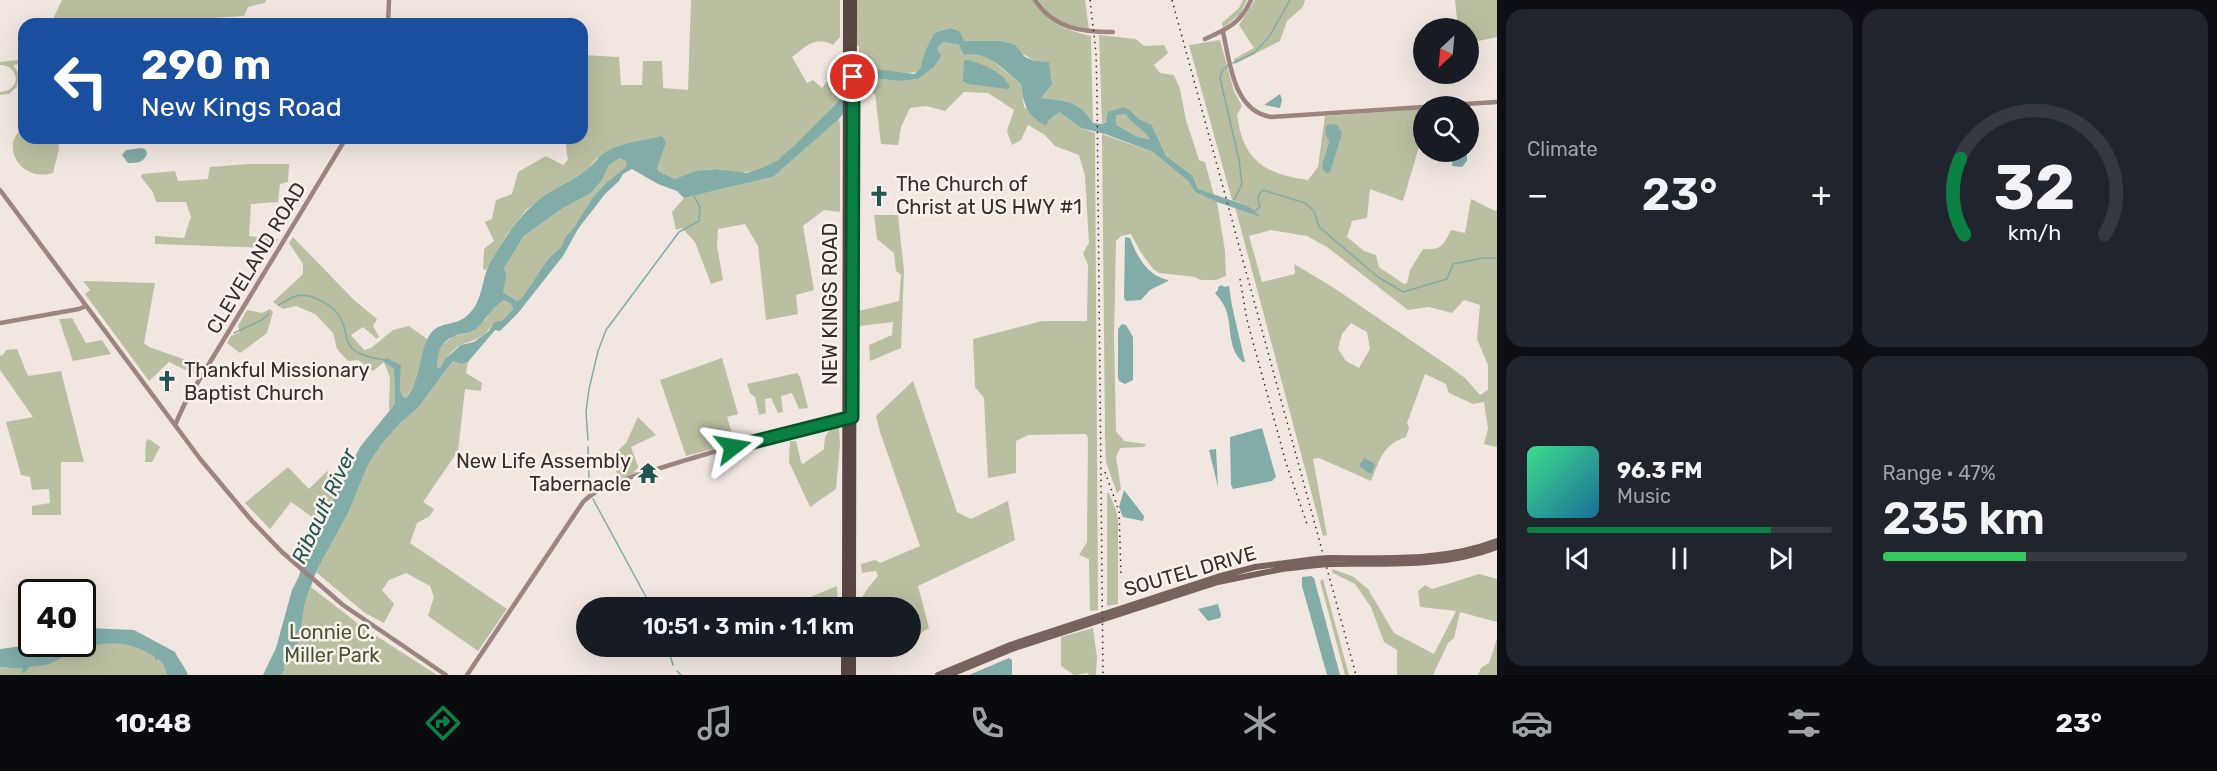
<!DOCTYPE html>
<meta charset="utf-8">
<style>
body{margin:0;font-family:Rubik,sans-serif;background:#20242c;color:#f1f3f6;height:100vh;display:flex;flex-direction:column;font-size:22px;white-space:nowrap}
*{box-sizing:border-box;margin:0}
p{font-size:20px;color:#9ea1a6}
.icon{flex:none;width:33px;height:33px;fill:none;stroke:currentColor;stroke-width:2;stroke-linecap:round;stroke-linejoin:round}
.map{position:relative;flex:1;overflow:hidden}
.panel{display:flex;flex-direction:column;gap:9px;padding:9px;background:#0d0f14;width:720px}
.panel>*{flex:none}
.hud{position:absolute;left:18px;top:18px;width:570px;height:126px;border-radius:18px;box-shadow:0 6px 24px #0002;background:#1a4fa0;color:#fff;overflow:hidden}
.needle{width:39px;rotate:206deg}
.controls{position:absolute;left:1413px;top:18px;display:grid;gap:12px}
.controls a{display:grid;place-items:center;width:66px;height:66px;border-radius:50%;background:#171b24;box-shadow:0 6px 24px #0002;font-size:30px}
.speed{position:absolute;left:18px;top:579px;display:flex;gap:12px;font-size:30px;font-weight:700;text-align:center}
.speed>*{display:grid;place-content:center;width:78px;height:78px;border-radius:50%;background:#171b24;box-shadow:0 6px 24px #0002;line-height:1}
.speed .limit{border:3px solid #111;border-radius:9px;background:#fff;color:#111}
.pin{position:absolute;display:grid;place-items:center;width:51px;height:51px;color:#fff;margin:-26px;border:3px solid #fff;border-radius:50%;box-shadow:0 2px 6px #0007}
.me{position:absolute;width:66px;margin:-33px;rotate:76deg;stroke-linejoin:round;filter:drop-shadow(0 0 4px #0008)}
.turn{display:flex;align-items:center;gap:21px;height:126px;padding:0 24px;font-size:27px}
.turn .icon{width:78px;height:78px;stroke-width:2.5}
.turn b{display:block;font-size:42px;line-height:51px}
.big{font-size:45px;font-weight:600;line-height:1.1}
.panel .card{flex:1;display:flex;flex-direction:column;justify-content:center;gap:9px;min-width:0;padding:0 21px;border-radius:18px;background:#20242c}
.panel .dial{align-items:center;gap:0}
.dial svg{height:156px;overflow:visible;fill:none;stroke:#363941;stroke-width:7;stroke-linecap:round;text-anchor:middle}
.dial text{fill:#f1f3f6;stroke:none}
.song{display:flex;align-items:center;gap:18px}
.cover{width:72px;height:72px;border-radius:9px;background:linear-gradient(135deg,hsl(150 70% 55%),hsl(200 70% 35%))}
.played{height:6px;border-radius:3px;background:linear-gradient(90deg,#0b8043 80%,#363941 80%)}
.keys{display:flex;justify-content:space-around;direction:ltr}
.heat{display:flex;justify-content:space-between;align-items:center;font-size:33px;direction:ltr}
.charge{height:9px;border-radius:4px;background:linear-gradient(90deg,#34c759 47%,#363941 0)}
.panel .tiles{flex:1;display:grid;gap:9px;grid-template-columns:repeat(2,1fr)}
.trip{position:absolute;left:576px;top:597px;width:345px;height:60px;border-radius:30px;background:#171b24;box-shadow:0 6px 24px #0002;font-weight:600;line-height:60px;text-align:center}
.tab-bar{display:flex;height:96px;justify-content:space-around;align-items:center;background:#090b0e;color:#9ea1a6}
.tab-bar .icon{width:42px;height:42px}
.tab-bar .current{color:#0b8043}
.tab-bar b{font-size:27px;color:#f1f3f6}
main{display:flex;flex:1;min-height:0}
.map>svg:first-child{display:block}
.green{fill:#babfa1;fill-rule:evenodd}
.water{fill:#81aca8;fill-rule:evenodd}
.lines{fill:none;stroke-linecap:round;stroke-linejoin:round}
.stream{stroke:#81aca8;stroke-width:1.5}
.secondary{stroke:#9c857e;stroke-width:4.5}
.primary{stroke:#78625d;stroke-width:6}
.highway{stroke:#584643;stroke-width:8}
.rail{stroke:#382d2b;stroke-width:1.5;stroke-dasharray:1.5 4.5;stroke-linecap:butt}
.primary-bridge{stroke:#78625d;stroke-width:6}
.route-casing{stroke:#07532c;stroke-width:15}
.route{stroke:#0b8043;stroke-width:10}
.labels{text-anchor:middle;stroke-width:5;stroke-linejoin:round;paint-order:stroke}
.poi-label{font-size:20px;fill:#382d2b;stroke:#f9f1ec;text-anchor:start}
.street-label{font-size:20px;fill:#382d2b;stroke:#f9f1ec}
.park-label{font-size:20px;fill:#4c5431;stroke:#f9f1ec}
.water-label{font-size:21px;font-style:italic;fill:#235652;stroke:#f9f1ec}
</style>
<main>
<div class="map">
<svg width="1497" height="675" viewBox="0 0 1497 675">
<rect width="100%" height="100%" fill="#f1e7e0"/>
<!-- green -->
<path class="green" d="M62 0H266L265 3 248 7 244 16 161 21 160 24H56L54 17Z
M691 0H840V37L833 45C816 35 805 47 792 57L807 83 813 80 822 88 834 72 840 73 841 96C821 122 782 168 748 172 738 174 726 169 716 169 701 169 689 175 675 179L660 172 657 169 666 143 597 158 587 170 549 193 526 210 506 236 486 270 483 269 484 249 494 241 485 222 492 219 496 200 512 194 518 172 546 156 563 165 568 160 566 147 567 138H582V55L619 57 621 85H642L643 61H662L663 88 688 90Z
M855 0H1034C1049 25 1064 29 1091 36L1093 123C1078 100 1066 101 1041 98L1052 85 1035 61 1001 41H964L950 28 934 33 925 51 920 70C906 79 881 63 859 75V46H855Z
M1038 0H1085L1089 30C1065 25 1053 20 1038 0Z
M1243 0H1247L1240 14 1223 28 1222 23 1239 8Z
M1255 0H1305L1303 7 1287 21 1280 41 1235 64 1234 59 1254 48 1239 25Z
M1455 0H1497V37L1469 43 1468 28H1458Z
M1099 35 1136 39 1144 46 1164 45 1168 53 1154 65 1160 73 1174 75 1180 89 1186 120 1199 160 1205 162 1214 195 1198 189 1193 176 1166 156 1152 125 1139 119 1130 110 1123 107 1102 124Z
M1220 40 1234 91 1242 106 1237 115C1243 160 1264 174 1308 180L1318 167 1325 116 1423 109V133L1403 201 1370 189 1367 218 1352 221 1347 237 1364 251 1376 255 1379 267 1404 284 1407 283 1410 270 1423 249C1442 250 1443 246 1451 230L1465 233 1471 199 1495 211 1497 209V447L1484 444 1488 429 1484 402 1473 404 1449 393 1446 384 1425 374 1407 423 1409 428 1406 437C1382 445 1380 460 1371 481L1319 458 1313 459 1327 535 1323 536 1235 207 1259 216 1248 206 1232 200 1189 45ZM1342 134 1322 165 1329 141 1328 139ZM1271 230 1307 236 1327 247 1408 310 1429 307 1452 313 1464 300 1480 305 1477 339 1488 365V390L1480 395 1465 378 1453 369 1331 286 1294 264 1295 274 1262 282 1249 236ZM1351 323 1367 332 1370 349 1359 368 1346 361 1338 349 1342 334Z
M943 42 959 45 971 53 985 55 1021 84 1024 107 1048 121 1059 112 1081 128 1095 133 1098 610 1090 611 1089 559 1079 555 1087 542 1088 438 1086 434 1028 435 1016 441V473L988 478 984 398 975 387 973 339 1042 321H1087L1088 265 1083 253 1089 243 1085 176 1079 155 1055 146 1045 135 1028 125 1021 140 1012 145 1007 131 1014 110 988 93 964 92 945 111 926 106 910 108 901 127 898 145 881 144 875 94 863 89 879 79 901 81 918 79 937 48Z
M18 60V64L13 65 19 74 17 87 9 94 0 95V92C9 91 14 88 16 79 15 70 9 65 0 65V62Z
M1116 114H1125C1133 125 1144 128 1151 139L1138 137 1116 125Z
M839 119 840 125V212L824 210 803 226 814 290 796 295 798 314 766 320 758 246 745 224 718 229 717 246 723 280 711 284 695 242 682 228 676 230 672 212 684 198 773 177Z
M24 128V138H58L59 149 53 173C17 183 0 141 24 128Z
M1102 134 1153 152 1189 182 1195 192 1217 202 1225 251 1226 276 1216 280H1201L1195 277 1159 273 1153 269 1140 251 1131 234 1121 236 1116 241 1114 336 1116 431 1124 441 1146 444 1144 447 1120 448 1116 457 1121 489 1117 493 1106 462 1105 433Z
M620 158 627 161V166L607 182 593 197 574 227 564 239 562 246 548 259 522 298 517 301 503 292 504 268 524 236 560 210 591 193 602 180 609 165Z
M249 164H289L288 182 280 184 278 202 251 204 249 236 278 239 272 248 155 244V236L184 238 191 217 186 202H156L153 192 141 177 142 174 175 171 178 181 208 179 210 167Z
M874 215H898L904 271 901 348 870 361 869 345 892 335 893 322 860 326 859 311 899 301 901 275 896 271 894 253 877 239Z
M293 237 354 300 377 319 373 326 379 337 377 339 363 327 351 335 364 350 371 348 393 330 409 326 427 339 416 382 406 398 403 397 400 390 401 365 384 362 394 369 395 404 389 411 390 378 384 362 373 371 358 360 348 361 337 349 333 333 315 314 296 306 283 309 273 302 303 274V264L289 243Z
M83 281 155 283 144 343 149 347 203 366 198 376 169 362 149 381 85 294 90 290Z
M504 300 511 304 513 309 503 320 494 322C485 337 478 339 463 344 453 348 445 359 440 368H437V353L443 344 454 336 473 332 486 319 493 307Z
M270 309 273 312 267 333 240 353 227 343 231 336 240 332 238 326 247 310 262 313Z
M72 318 86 343 102 340 111 354 73 361 59 319Z
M17 349 28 376 61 371 84 462H61V515H32V506L50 503 49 489 32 490 30 477 21 475 6 422 33 417 0 370V356L3 355 6 350Z
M722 358 738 414 727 417 735 443 686 456 660 380Z
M454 360 462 364 468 362 466 373 482 383 481 391 465 389 458 451 423 502 434 509 430 516 417 523 410 543 507 609 478 651 428 616 434 597 430 586 406 573 389 580 382 590 394 604 384 623 365 613 316 572 348 513 368 465 381 445 400 423 418 408Z
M797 373 800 377 808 408 799 409 792 393 781 396 783 412 778 413 771 398 765 399 766 413 759 415 755 397 750 393 747 384Z
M913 381 957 512 971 519 1008 501 1015 540 918 586 929 628 911 639 910 608 858 606C863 594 870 585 878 576L876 571 862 573 861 564 875 560 880 563 920 546 880 432 876 416Z
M638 417 656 435 631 447 640 472 619 478 610 458 626 443Z
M839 427 840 445 836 489 810 507 789 462 790 441H796L801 462 803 464 824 449C825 436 825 430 839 427Z
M149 439 160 447 152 462H145L146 441Z
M288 467 309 489 327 471 343 482 322 524 291 502 270 529 245 503Z
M1107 493H1109L1116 510 1118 520V604L1107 606Z
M1332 569 1352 576 1368 589 1394 633 1434 654 1456 611 1420 607 1418 591 1425 585 1432 589 1479 574 1497 579V622L1460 612 1454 638 1448 643 1433 675H1397V650L1384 642 1371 607 1355 584 1333 573Z
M1323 579 1349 675H1345L1320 581Z
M837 586 838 607H810L808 598Z
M311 587 361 626 437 675H281L285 669 284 667 288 656 298 645 305 603Z
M1093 628 1097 657 1096 675H1089L1088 673 1074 675 1061 666V637Z
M1497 639V675H1478L1481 668 1489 663Z
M110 642C128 643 140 647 155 657V661L158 659 163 664 167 675H0V667L23 669 46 664 85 647Z"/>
<!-- water -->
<path class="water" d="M950 28 960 32 964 41H1001L1015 45 1025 57 1035 61 1049 62 1052 85 1041 98C1066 101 1078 100 1093 123L1102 124 1106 122 1108 112 1124 107 1130 110 1139 119 1152 125 1166 156 1193 176 1198 189 1248 206 1261 217 1217 202 1195 192 1189 182 1153 152 1105 134 1081 128 1059 112 1048 121 1046 126C1026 114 1024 106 1021 84 1005 71 986 49 964 55L959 45 943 42 937 48 941 56 934 67 918 79 901 81 879 79 863 88 839 119 773 177 684 198 677 191 658 184 632 169 623 174 619 181 605 194 578 229 563 256 518 313 500 331 495 330 468 362 462 364 453 361 418 408 400 423 381 445 368 465 348 513 316 572 305 603 298 645 288 656 284 667 285 669 281 675H263L276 648 292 590 299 576 304 559 360 447 395 404 394 369 384 362 386 358 401 365 400 390 403 397 406 398C421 381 418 357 428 338 437 319 456 328 469 314 484 299 481 278 491 261 507 234 523 209 550 192 561 185 574 179 585 171 596 163 599 154 613 148 628 142 646 140 662 136L666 143 657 169 660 172 675 179 696 171 717 169 747 173 762 168 778 160 796 144 831 109 859 75 876 69 914 74 920 69 925 51 934 33ZM1125 114C1133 125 1143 128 1150 139L1138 137 1116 125V115ZM620 158 626 161 627 166 607 182 593 197 574 227 564 239 562 246 548 259 522 298 517 301 503 292 506 277 504 268 524 236 560 210 591 193 602 180 609 165ZM504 300 511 304 513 309 503 320 494 322 489 331 474 342 461 345 445 359 440 368H437C437 352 440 341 457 335 463 333 470 334 475 330 488 319 489 309 504 300Z
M969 60C984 65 1003 72 1010 87L1007 89 968 84 963 81 964 61Z
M1280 94 1282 100 1280 108 1264 105Z
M1333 124 1337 125 1342 133 1330 172 1327 173 1324 171 1322 165 1329 141C1326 135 1324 132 1327 125Z
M142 148 146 150 147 154C143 163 137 163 128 163L122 155 126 150Z
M1454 152H1467V161L1462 167 1452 166Z
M1125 237 1130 238C1137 256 1147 276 1168 280V281L1150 290 1141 300 1126 301 1124 298Z
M1222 285 1224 287 1229 286 1232 306 1245 362H1243C1228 349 1232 331 1227 313 1225 305 1220 299 1215 293L1218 290V287Z
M1122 324 1126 325 1133 337V380L1125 384 1119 381 1118 377V329Z
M1262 428 1276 477 1272 481 1233 489 1231 485 1230 437Z
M1216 449 1218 487 1209 450Z
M1364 458 1375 464 1372 473H1369L1359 466Z
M1124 490 1144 516 1143 521 1123 517 1119 507Z
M1311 576 1314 578 1340 675H1327L1302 586V577Z
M1218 604 1221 615 1220 618 1208 621 1198 609Z
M88 628 134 630 175 652C179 661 185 666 188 675H167L163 664 158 659 155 661V657C117 632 86 645 51 663 44 666 35 666 28 668L25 673H22L23 669 0 667V649L38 644H82L83 630Z
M1009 658 1012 660V675H969Z"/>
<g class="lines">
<!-- stream -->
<path class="stream" d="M1233 63 1254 53 1269 37 1290 0
M1228 65 1222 71 1220 78 1239 160 1242 184 1234 200
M1253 211 1257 210 1260 206C1257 199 1257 195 1263 190L1305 203 1314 211 1319 227 1378 277 1403 292 1447 279 1453 264 1483 258H1497
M279 305C284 302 290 298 296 296 311 292 336 306 342 321 347 331 344 342 354 350 363 357 375 358 385 360
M234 333 260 321 269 314
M588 440 586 412 589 389 598 351 606 330 679 232 699 221 700 207 694 196
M588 447 589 480
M593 499 652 608
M667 646 673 665
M677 671 681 675"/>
<!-- secondary -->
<path class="secondary" d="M1035 0C1054 29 1082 32 1113 32
M388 24 389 0
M1223 32C1230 62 1233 111 1271 117L1424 107
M1205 39C1227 29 1240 24 1251 0
M1434 106 1497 102
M0 190 201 460 252 521 282 552 343 605 446 675
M0 323 79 309 86 306
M175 425 184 405 346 138
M467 675 583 502C602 483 630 478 654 470 717 450 782 432 847 419"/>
<!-- primary -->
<path class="primary" d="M1329 558C1386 558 1442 562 1497 541
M1330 564C1387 563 1442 568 1497 547
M938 675 1010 645 1217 577 1255 567 1316 559
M949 675 1012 649 1218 582 1282 569 1317 565"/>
<!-- highway -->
<path class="highway" d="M846 608 847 0
M852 608 853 0
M845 675V646
M852 675V646"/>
<!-- rail -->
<path class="rail" d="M1090 0 1096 53 1097 94 1103 675
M1172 0 1356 675
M1240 279 1247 320 1286 463 1308 527
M1105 472 1119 511 1121 575"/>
<!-- primary-bridge -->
<path class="primary-bridge" d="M1316 559 1329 558
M1317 565 1330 564"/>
</g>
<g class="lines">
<defs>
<path id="route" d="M733 447 852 417 853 77"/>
</defs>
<!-- route casing -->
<use href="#route" class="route-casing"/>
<!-- route -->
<use href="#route" class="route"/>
</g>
<!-- icons -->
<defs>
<symbol id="church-bare" viewBox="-9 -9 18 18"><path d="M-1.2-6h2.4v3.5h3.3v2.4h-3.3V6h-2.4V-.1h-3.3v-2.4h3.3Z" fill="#235652" stroke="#f9f1ec" stroke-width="2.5" paint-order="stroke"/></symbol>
<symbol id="temple-bare" viewBox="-9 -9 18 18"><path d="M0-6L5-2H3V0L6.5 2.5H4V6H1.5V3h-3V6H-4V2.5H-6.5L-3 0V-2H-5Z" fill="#235652" stroke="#f9f1ec" stroke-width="2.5" paint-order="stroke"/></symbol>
</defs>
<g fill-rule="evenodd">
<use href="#church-bare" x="864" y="181" width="30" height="30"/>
<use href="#church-bare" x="152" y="366" width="30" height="30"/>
<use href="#temple-bare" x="633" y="458" width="30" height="30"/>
</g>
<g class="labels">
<!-- poi labels -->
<g class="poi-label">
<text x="896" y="191">The Church of<tspan x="896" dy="23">Christ at US HWY #1</tspan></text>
<text x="184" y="377">Thankful Missionary<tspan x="184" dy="23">Baptist Church</tspan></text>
<text x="631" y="468" text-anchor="end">New Life Assembly<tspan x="631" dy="23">Tabernacle</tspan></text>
</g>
<!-- street labels -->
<g class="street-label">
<text transform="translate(256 258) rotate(-59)" y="7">CLEVELAND ROAD</text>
<text transform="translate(830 304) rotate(-90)" y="7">NEW KINGS ROAD</text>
<text transform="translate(1190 571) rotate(-16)" y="7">SOUTEL DRIVE</text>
</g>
<!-- park labels -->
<g class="park-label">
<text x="332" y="639">Lonnie C.<tspan x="332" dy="23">Miller Park</tspan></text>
</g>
<!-- water labels -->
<g class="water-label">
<text transform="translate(324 506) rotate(-65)" y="7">Ribault River</text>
</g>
</g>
</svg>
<div class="controls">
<a><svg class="needle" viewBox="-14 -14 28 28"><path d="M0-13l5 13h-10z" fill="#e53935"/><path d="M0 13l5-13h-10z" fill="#9ea1a6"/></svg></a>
<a><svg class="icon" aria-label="search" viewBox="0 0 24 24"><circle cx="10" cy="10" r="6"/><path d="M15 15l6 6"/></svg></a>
</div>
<div class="speed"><div class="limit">40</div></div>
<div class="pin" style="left:853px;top:77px;background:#d93025"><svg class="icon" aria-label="arrive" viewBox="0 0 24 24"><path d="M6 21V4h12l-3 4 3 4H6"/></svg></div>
<svg class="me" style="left:733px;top:447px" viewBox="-20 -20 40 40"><path d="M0-17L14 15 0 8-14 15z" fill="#0b8043" stroke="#fff" stroke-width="4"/></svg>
<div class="trip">10:51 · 3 min · 1.1 km</div>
<div class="hud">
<div class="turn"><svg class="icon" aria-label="left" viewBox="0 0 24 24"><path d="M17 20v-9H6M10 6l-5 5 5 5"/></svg><div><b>290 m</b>New Kings Road</div></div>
</div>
</div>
<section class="panel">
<div class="tiles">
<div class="card"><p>Climate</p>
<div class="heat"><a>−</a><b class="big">23°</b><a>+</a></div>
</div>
<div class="card dial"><svg viewBox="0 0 100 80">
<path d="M14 69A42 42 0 1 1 86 69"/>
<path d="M14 69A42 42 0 0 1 12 30" stroke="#0b8043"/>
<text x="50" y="56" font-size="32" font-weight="700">32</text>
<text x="50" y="72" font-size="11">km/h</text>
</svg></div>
<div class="card">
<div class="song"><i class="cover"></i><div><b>96.3 FM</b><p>Music</p></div></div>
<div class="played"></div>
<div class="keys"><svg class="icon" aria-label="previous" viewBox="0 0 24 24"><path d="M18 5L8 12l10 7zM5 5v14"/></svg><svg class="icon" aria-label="pause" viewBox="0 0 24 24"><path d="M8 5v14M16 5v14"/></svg><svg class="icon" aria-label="next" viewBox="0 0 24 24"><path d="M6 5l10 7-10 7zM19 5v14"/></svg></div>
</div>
<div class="card"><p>Range · 47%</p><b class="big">235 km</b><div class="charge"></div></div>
</div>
</section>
</main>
<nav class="tab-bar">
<b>10:48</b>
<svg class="icon current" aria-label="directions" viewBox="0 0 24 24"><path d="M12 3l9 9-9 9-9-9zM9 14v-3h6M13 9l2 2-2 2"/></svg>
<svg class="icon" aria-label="music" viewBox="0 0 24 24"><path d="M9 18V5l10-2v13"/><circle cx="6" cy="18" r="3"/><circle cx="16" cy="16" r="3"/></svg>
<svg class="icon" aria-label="phone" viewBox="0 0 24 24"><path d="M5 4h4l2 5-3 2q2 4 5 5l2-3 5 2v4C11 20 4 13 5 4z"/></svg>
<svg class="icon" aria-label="climate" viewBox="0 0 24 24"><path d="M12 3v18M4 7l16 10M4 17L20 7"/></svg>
<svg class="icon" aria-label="car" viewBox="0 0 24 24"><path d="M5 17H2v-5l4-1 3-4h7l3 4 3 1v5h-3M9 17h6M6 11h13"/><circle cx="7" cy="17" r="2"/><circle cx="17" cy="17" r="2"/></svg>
<svg class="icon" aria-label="filters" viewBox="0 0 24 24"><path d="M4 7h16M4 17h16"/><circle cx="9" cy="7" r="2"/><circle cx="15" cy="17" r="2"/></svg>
<b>23°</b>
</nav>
